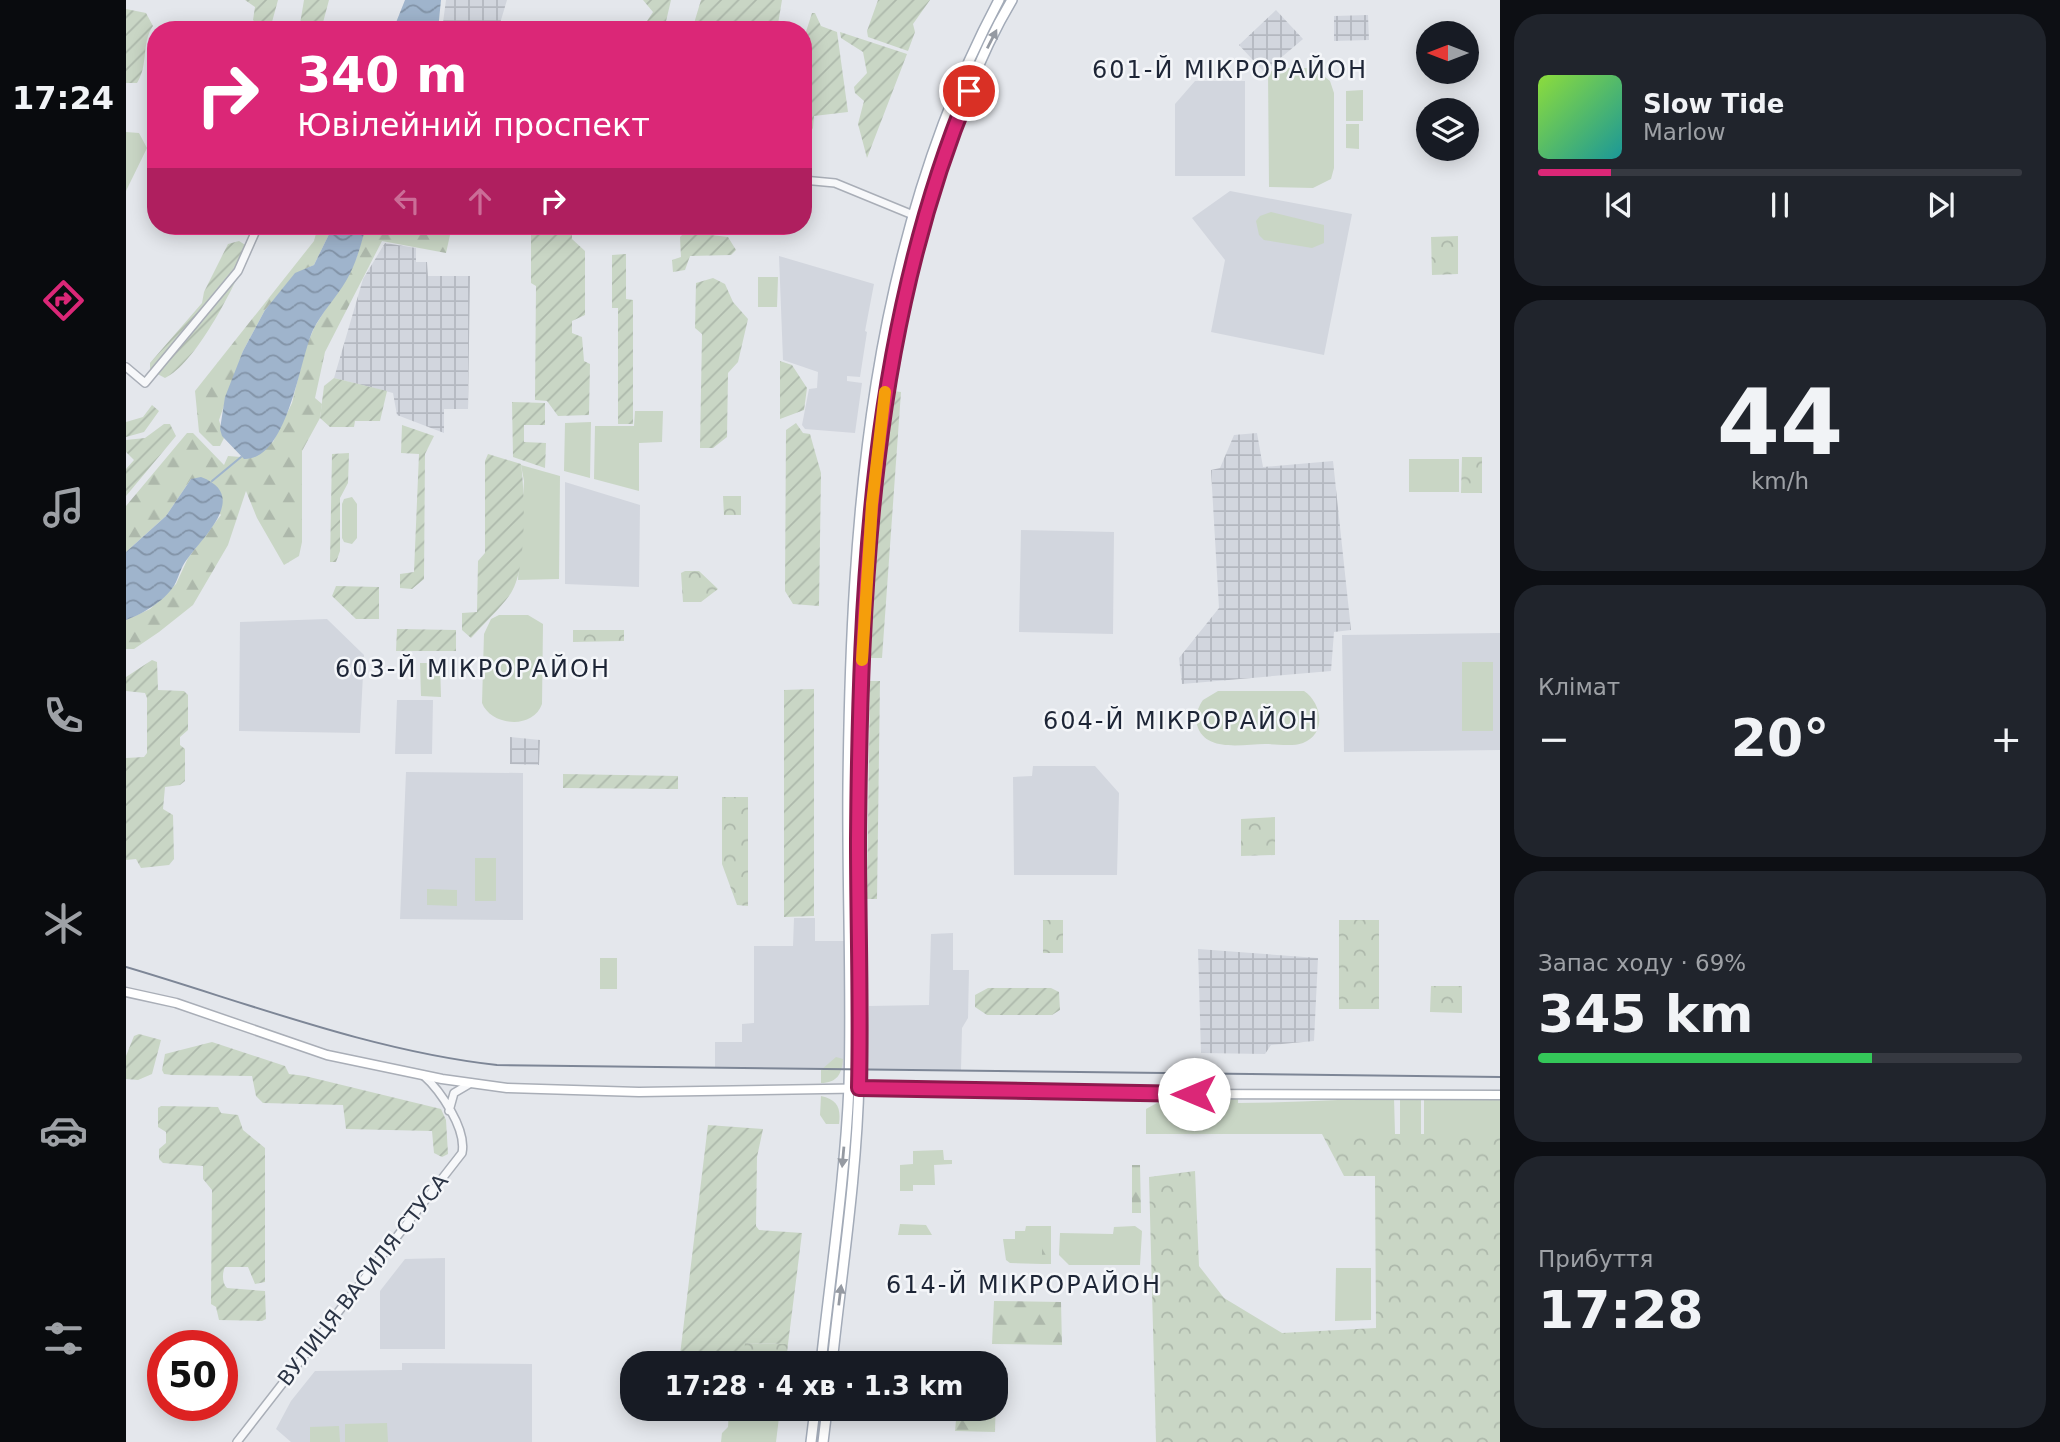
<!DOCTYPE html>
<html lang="uk">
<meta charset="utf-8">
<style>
body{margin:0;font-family:"DejaVu Sans",sans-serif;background:#20242c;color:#f1f3f6;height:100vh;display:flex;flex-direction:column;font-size:26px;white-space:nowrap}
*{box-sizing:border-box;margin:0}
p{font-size:23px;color:#9ea1a6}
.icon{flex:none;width:38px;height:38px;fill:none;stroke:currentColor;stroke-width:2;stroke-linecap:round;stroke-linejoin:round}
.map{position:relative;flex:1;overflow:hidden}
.drawer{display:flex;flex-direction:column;gap:14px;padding:14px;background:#0d0f14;width:560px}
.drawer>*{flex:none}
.top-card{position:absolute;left:21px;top:21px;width:665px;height:214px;border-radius:28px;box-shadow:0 4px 18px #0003;background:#db2777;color:#fff;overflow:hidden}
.needle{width:46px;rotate:270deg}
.controls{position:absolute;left:1290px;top:21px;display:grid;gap:14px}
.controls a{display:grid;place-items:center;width:63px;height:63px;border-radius:50%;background:#171b24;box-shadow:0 4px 18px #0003;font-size:35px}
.speed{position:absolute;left:21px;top:1330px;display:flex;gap:14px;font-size:35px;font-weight:700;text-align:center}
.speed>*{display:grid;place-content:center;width:91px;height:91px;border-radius:50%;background:#171b24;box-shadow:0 4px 18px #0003;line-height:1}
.speed .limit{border:10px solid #d22;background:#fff;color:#111}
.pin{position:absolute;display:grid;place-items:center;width:60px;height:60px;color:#fff;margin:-30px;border:4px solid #fff;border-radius:50%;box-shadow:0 2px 7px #0007}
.me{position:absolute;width:77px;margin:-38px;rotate:270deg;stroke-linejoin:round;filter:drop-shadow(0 0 5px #0008)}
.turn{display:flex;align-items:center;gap:24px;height:147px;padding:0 35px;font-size:32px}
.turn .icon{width:91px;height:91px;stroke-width:2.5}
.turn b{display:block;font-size:49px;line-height:60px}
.lanes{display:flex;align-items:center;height:66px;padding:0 35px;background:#0003;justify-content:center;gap:35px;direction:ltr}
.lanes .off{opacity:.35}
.big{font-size:52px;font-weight:700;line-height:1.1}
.drawer .tile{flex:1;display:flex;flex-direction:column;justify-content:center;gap:10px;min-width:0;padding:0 24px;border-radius:28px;background:#20242c}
.drawer .dial{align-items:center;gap:0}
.dial b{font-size:91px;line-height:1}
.song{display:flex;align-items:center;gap:21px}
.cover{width:84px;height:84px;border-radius:10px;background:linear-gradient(135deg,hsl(90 70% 55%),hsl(180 70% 35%))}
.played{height:7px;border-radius:4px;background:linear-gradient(90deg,#db2777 15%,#363941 15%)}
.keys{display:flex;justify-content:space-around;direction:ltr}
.heat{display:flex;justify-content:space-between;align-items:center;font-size:38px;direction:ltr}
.charge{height:10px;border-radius:5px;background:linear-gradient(90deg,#34c759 69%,#363941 0)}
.trip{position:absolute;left:494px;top:1351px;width:388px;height:70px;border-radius:28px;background:#171b24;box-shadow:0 4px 18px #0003;font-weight:700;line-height:70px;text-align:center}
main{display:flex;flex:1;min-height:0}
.tabs{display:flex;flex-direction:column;width:126px;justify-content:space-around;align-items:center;background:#090b0e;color:#9ea1a6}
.tabs .icon{width:49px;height:49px}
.tabs .current{color:#db2777}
.tabs b{font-size:32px;color:#f1f3f6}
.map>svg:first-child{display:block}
.built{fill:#d2d6de}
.industrial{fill:url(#industrial-grid)}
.grass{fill:#c9d6c5}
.forest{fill:url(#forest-firs)}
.park{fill:url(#park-crowns)}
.garden{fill:url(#garden-furrows)}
.water{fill:url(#water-waves)}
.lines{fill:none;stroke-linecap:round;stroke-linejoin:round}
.stream{stroke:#9fb4cc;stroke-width:2}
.tertiary-casing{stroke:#a9aeb7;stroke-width:10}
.secondary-casing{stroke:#a9aeb7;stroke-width:11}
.primary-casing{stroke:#a3abb8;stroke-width:12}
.tertiary{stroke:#f7f8fa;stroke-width:7}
.secondary{stroke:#fff;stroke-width:8}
.primary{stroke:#fff;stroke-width:9}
.tram{stroke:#7d8696;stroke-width:2}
.oneway{fill:#959aa2}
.route-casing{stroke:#8e194d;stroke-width:18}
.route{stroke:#db2777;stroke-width:12}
.slow{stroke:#f59e0b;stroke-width:12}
.labels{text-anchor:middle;stroke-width:5;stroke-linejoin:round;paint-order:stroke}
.street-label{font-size:21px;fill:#2b3445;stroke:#f4f6f9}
.quarter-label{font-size:24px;letter-spacing:2px;fill:#1d2536;stroke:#f4f6f9}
</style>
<main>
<nav class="tabs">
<b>17:24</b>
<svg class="icon current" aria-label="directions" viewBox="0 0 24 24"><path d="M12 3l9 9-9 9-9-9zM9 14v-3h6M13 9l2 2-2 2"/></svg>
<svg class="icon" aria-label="music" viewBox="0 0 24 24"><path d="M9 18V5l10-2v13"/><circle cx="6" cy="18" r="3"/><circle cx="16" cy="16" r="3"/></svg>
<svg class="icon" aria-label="phone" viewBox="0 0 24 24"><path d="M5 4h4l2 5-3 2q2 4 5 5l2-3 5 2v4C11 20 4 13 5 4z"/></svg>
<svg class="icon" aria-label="climate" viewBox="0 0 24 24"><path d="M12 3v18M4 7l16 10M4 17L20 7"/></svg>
<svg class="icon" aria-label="car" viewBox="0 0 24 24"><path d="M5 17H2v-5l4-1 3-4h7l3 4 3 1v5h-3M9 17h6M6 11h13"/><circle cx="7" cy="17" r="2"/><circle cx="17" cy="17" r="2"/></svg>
<svg class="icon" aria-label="filters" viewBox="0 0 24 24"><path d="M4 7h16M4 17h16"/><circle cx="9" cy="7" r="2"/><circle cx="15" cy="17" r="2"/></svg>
</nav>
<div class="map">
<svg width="1374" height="1442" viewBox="0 0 1374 1442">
<defs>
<pattern id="industrial-grid" width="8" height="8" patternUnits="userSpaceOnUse" patternTransform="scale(1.75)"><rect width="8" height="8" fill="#d2d6de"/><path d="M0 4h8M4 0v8" fill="none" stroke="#b4b8c0"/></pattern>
<pattern id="forest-firs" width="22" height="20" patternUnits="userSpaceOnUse" patternTransform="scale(1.75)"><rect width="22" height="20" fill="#c9d6c5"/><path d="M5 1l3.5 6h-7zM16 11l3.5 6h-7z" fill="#adb8ab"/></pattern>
<pattern id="park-crowns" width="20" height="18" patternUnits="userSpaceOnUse" patternTransform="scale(1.75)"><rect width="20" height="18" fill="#c9d6c5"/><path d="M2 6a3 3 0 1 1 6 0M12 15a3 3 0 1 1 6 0" fill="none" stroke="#adb8ab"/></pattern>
<pattern id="garden-furrows" width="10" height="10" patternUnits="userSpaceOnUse" patternTransform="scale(1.75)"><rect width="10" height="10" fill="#c9d6c5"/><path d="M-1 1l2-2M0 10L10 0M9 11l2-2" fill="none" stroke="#adb8ab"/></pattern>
<pattern id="water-waves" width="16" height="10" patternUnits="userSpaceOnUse" patternTransform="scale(1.75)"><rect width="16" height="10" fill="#9fb4cc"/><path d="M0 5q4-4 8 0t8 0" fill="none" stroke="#8293a7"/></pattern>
</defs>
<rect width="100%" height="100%" fill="#e4e7ec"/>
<!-- built -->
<path class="built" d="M1069 81H1119V176H1049V104Z
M1104 191 1226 214 1198 355 1085 332 1099 260 1066 218Z
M653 256 748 284 739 331 741 332 734 377 721 376V381L736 383 729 433 679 429 676 425 683 389 691 388 692 372 657 360Z
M439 482 514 505 513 587 439 584Z
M895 530 988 532 987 634 893 632Z
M201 619 238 655 234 733 113 731 114 622Z
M1374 633V750L1218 752 1216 635Z
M271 700H307L306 754H269Z
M907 766H969L993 793 991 875H888L887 777 906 776Z
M280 772 397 773V920L274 919Z
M668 918H689V941H718V1068H589V1042H616V1024L628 1023V946H667Z
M827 933V970H843L842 1018 836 1028 835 1070H740L743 1006 803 1005 805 934Z
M319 1258V1349H254V1291L279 1259Z
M276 1363 406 1364V1442H165L150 1429 165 1401 189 1371 276 1370Z"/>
<!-- industrial -->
<path class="industrial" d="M320 0H381L372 30H316Z
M1150 10 1177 39 1138 72 1113 45Z
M1242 15 1243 40 1208 41V16Z
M259 243 290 248V262H301L302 276H344L342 409H318V433L271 415 267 393 208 378 237 279Z
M1131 433 1137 467 1207 461 1225 630 1208 632 1205 671 1056 684 1053 658 1093 608 1085 470 1094 468 1108 435Z
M384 737 414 740 413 765 384 764Z
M1072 949 1192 958 1188 1041 1145 1045 1139 1054 1075 1053Z"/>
<!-- grass -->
<path class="grass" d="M1159 68H1188L1204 81 1208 93V168L1205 179 1187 188 1143 187 1142 72Z
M1237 90V121H1220V91Z
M1220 124H1233V149L1220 148Z
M0 132 13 133 21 148 0 191Z
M1145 212 1198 225V243L1186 248 1138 240 1133 235 1130 221 1134 216Z
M632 277H652L651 307H632Z
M509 411H537L536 442 513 443V491L468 479 469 426H508Z
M465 422 464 478 438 471 439 423Z
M1283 459H1333V492H1283Z
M395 465 434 476 433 579 392 580 398 481Z
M226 497 231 504V538L226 544 218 542 216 538V504L218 499Z
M373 615H402L417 624 416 704C407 730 365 726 356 703L358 634 365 619Z
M1336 662H1367V731H1336Z
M294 663H314L315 697 295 696Z
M1092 691H1178C1196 703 1201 734 1177 743 1166 747 1150 744 1139 744 1117 744 1079 753 1071 725 1069 716 1072 707 1077 700Z
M349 858H370V901H349Z
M301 889 331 890V906L301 905Z
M474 958H491V989H474Z
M710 1057 717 1059C716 1074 711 1083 695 1083V1070Z
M695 1096C712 1100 715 1108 713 1124H700L694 1115Z
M1112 1097V1103C1164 1103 1216 1099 1268 1098L1269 1134H1020V1109L1040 1098Z
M1295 1098V1134H1274V1099Z
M1298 1098H1374V1134H1298Z
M817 1150 818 1160H826V1164L808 1165 809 1185H787V1191H774V1165L787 1164V1151Z
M774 1224 800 1225 806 1235H772Z
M900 1226H916V1264L884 1263 880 1260 877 1239H889V1231H899Z
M1009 1226 1016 1231 1014 1265H943L933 1255 934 1233 987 1234 988 1227Z
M1210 1268H1245V1320L1209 1321Z
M603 1409H654L650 1442H595L596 1433 602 1427Z
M261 1423 262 1442H219V1424Z
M213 1426 214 1442H184V1427Z"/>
<!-- forest -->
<path class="forest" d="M192 226H207L188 265 169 274 139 310 117 351 93 420 98 438 94 446H87L73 432 69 391 188 241Z
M240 226H326L320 253 256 241 199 352 189 398 196 404 194 418 176 451V542L173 556 158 565 131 518 120 491 102 545 67 605 33 632 8 649H0V620L24 609 50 584 62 558 95 515 65 479 40 516 0 552V506L61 433H67L98 465 102 456 115 457 147 442 166 403 179 350 188 328 230 259Z
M1006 1165H1014L1015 1213H1006Z
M916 1226H925V1264H916Z
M868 1301 935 1302 936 1345 866 1344Z
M870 1392 869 1432 829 1431 831 1409H870Z"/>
<!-- park -->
<path class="park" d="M1332 236V274L1306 275 1305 237Z
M1336 457H1356V493H1335Z
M597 496H615V515H598Z
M559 571H573L592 589 575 602H557L555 573Z
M447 630H498V641L447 642Z
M596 797H622V906L611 905 596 864Z
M1149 817V855L1115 856V819Z
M917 920H937V953H917Z
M1213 920H1253V1009H1213Z
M1305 986H1336V1013L1304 1012Z
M1196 1134H1374V1442H1030L1023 1177 1069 1171 1073 1266 1098 1298 1156 1333 1250 1328 1249 1176H1218Z
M618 1343 662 1344 660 1363H617Z"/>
<!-- garden -->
<path class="garden" d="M119 0H152L146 22 132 25 127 20 129 7Z
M178 0H203L195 30H173Z
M517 0H545L538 30H515L527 12Z
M575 0H656L651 30H566Z
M752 0H804L787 24 789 32 782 51 742 37 741 31Z
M0 9 20 13 27 26C15 43 23 64 11 83H0Z
M686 13H689L695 26 711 32 722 112 688 116 687 128 680 140H677V41Z
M714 32 781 54 741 158 732 124 738 101 729 93 728 87 741 73 737 52 715 38Z
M410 227 446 229V239L459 251V315L446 321V333L456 337 458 361 464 364 463 415 432 416 421 401 409 400 410 286 405 283V231Z
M559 232 602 237 610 250 605 255 564 256 559 270 547 272 546 260 555 257 554 237Z
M113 241 124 248C112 281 70 364 39 378L24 370V363L76 303 78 292 102 244Z
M500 254V299L507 300V424H492V308H486V255Z
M587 278 599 284 607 302 622 319 612 362 602 373 601 437 587 448H574L576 334 569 328 570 283Z
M654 361 666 365 681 388 678 410 654 419Z
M208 378 261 391 254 421H229L228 427H204L194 418 198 386Z
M767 391 775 392 756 658H744L751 536Z
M386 402 419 403V425H398V442L420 443 419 468 387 457Z
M26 405 33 411 18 432 0 437V422L17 417Z
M670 423 677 433 684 434 695 473 693 606 667 604 659 591 660 430Z
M38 424H44L50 436 0 496V469L8 460 0 452V440L19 438Z
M276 425 308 436 299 454 298 579 286 589 274 588V574L288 572 293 454 275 453Z
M223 453 222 483 214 498V551L210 562H204L206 454Z
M362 454 395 464C399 493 401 570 385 593 374 609 358 623 345 638L336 630V613L351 612 352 561 359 553V461Z
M210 586 253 587V619H230L206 596Z
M271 629 330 630V651H270Z
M26 660 31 662 32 690 58 691 62 695V730L54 737V745L59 749V781L54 785 39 787 37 809 47 815 48 859 43 865 15 868 10 859 0 860V758L18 757 21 753V698L19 693 0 691V677Z
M744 681H754L751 899H741Z
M688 689V916L658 917V690Z
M437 774 552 776V789L437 788Z
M862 988H925L933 992 934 1010 926 1015H861L849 1007V995Z
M13 1034 35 1040 26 1074 12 1080 0 1079V1056L8 1036Z
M86 1042 159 1066 163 1074 179 1076 315 1109 320 1120 322 1154 316 1157 308 1153 306 1131 220 1129 217 1105 137 1103 130 1096 126 1076 47 1075 38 1074 36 1070 39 1054Z
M35 1106 92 1107 95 1113 112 1115 117 1130 139 1148V1282L129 1284 122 1267H99C96 1273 96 1283 101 1288L139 1291 140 1319 136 1321 93 1320 90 1307 85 1304 86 1190 77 1179V1166L37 1163 33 1159V1149L40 1143V1132L32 1127V1108Z
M582 1125 637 1129 631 1157 630 1226 633 1230 676 1233 662 1344 619 1343 617 1363H553Z"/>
<!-- water -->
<path class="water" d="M279 0H315L312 30H267Z
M207 226H240C235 245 230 264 220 281 210 298 196 312 187 330 173 361 162 460 118 459L96 436 94 429 99 397 117 351 139 310 169 273 188 265Z
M75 477C123 495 79 535 62 558 56 565 54 573 50 582 42 599 17 614 0 620V552L40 516 65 479Z"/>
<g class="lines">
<!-- stream -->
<path class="stream" d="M86 481 115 457"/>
<defs>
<path id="tertiary" d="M677 180 709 183 787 215
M0 367 19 383 112 271 132 226
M323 1111 328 1093 345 1083
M111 1442 336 1153C341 1129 314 1090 297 1075"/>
<path id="secondary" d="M0 992 50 1003 201 1055 316 1079 381 1088 513 1092 760 1088 1017 1094 1374 1095"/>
<path id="primary" d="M695 1363C705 1271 719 1178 723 1086 726 986 721 886 722 786 725 517 744 242 873 0
M706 1363C716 1269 731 1174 733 1079 739 777 716 487 807 193 828 127 850 60 886 0
M685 1442 689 1409
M697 1442 701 1409"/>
</defs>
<!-- tertiary casing -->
<use href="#tertiary" class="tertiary-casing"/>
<!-- secondary casing -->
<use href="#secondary" class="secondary-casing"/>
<!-- primary casing -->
<use href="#primary" class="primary-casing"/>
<!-- tertiary -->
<use href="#tertiary" class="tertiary"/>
<!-- secondary -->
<use href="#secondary" class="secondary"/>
<!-- primary -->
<use href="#primary" class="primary"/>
<!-- tram -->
<path class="tram" d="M0 967C122 1003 245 1051 371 1065L1374 1077"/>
</g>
<!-- one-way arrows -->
<defs><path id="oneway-solid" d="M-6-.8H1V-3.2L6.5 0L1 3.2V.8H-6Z" transform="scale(1.75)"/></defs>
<g class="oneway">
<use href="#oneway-solid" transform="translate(866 39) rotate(-63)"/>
<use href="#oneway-solid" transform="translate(717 1157) rotate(95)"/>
<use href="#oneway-solid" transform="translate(714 1295) rotate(-83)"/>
</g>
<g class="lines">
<defs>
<path id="route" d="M843 91C745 328 734 586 732 840 732 923 735 1006 733 1088L1068 1094"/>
</defs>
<!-- route casing -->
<use href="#route" class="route-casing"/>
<!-- route -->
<use href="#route" class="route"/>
<!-- slow -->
<path class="slow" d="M736 660 746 504 759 392"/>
</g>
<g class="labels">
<!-- street labels -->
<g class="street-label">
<text transform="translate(237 1280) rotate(-52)" y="7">ВУЛИЦЯ ВАСИЛЯ СТУСА</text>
</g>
<!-- quarter labels -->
<g class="quarter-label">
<text x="1104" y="78">601-Й МІКРОРАЙОН</text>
<text x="347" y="677">603-Й МІКРОРАЙОН</text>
<text x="1055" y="729">604-Й МІКРОРАЙОН</text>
<text x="898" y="1293">614-Й МІКРОРАЙОН</text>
</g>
</g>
</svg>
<div class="controls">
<a><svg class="needle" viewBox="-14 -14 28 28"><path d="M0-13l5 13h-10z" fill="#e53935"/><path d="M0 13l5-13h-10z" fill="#9ea1a6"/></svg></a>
<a><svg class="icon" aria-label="layers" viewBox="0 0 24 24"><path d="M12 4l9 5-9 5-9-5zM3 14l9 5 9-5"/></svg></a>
</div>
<div class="speed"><div class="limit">50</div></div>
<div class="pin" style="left:843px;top:91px;background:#d93025"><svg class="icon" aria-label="arrive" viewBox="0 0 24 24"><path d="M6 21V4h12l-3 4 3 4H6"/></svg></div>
<svg class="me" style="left:1068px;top:1094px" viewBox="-20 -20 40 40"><circle r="19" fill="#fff"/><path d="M0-13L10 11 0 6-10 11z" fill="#db2777"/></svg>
<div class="trip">17:28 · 4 хв · 1.3 km</div>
<div class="top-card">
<div class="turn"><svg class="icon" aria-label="right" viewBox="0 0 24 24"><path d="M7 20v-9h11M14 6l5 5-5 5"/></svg><div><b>340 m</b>Ювілейний проспект</div></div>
<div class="lanes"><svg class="icon off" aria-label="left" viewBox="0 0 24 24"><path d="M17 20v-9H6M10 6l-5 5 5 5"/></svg><svg class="icon off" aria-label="ahead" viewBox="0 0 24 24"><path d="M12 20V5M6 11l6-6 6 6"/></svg><svg class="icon" aria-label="right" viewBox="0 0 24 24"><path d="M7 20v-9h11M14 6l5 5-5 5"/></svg></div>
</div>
</div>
<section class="drawer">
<div class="tile">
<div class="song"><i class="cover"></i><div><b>Slow Tide</b><p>Marlow</p></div></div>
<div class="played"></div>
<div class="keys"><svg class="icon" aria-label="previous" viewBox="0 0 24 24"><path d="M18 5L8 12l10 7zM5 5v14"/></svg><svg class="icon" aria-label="pause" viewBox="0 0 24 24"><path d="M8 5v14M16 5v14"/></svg><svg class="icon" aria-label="next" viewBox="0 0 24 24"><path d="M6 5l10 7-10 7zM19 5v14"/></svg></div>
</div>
<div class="tile dial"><b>44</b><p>km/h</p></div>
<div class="tile"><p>Клімат</p>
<div class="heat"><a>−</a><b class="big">20°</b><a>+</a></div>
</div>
<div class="tile"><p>Запас ходу · 69%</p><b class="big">345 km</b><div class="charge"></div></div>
<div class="tile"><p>Прибуття</p><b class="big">17:28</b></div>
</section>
</main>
